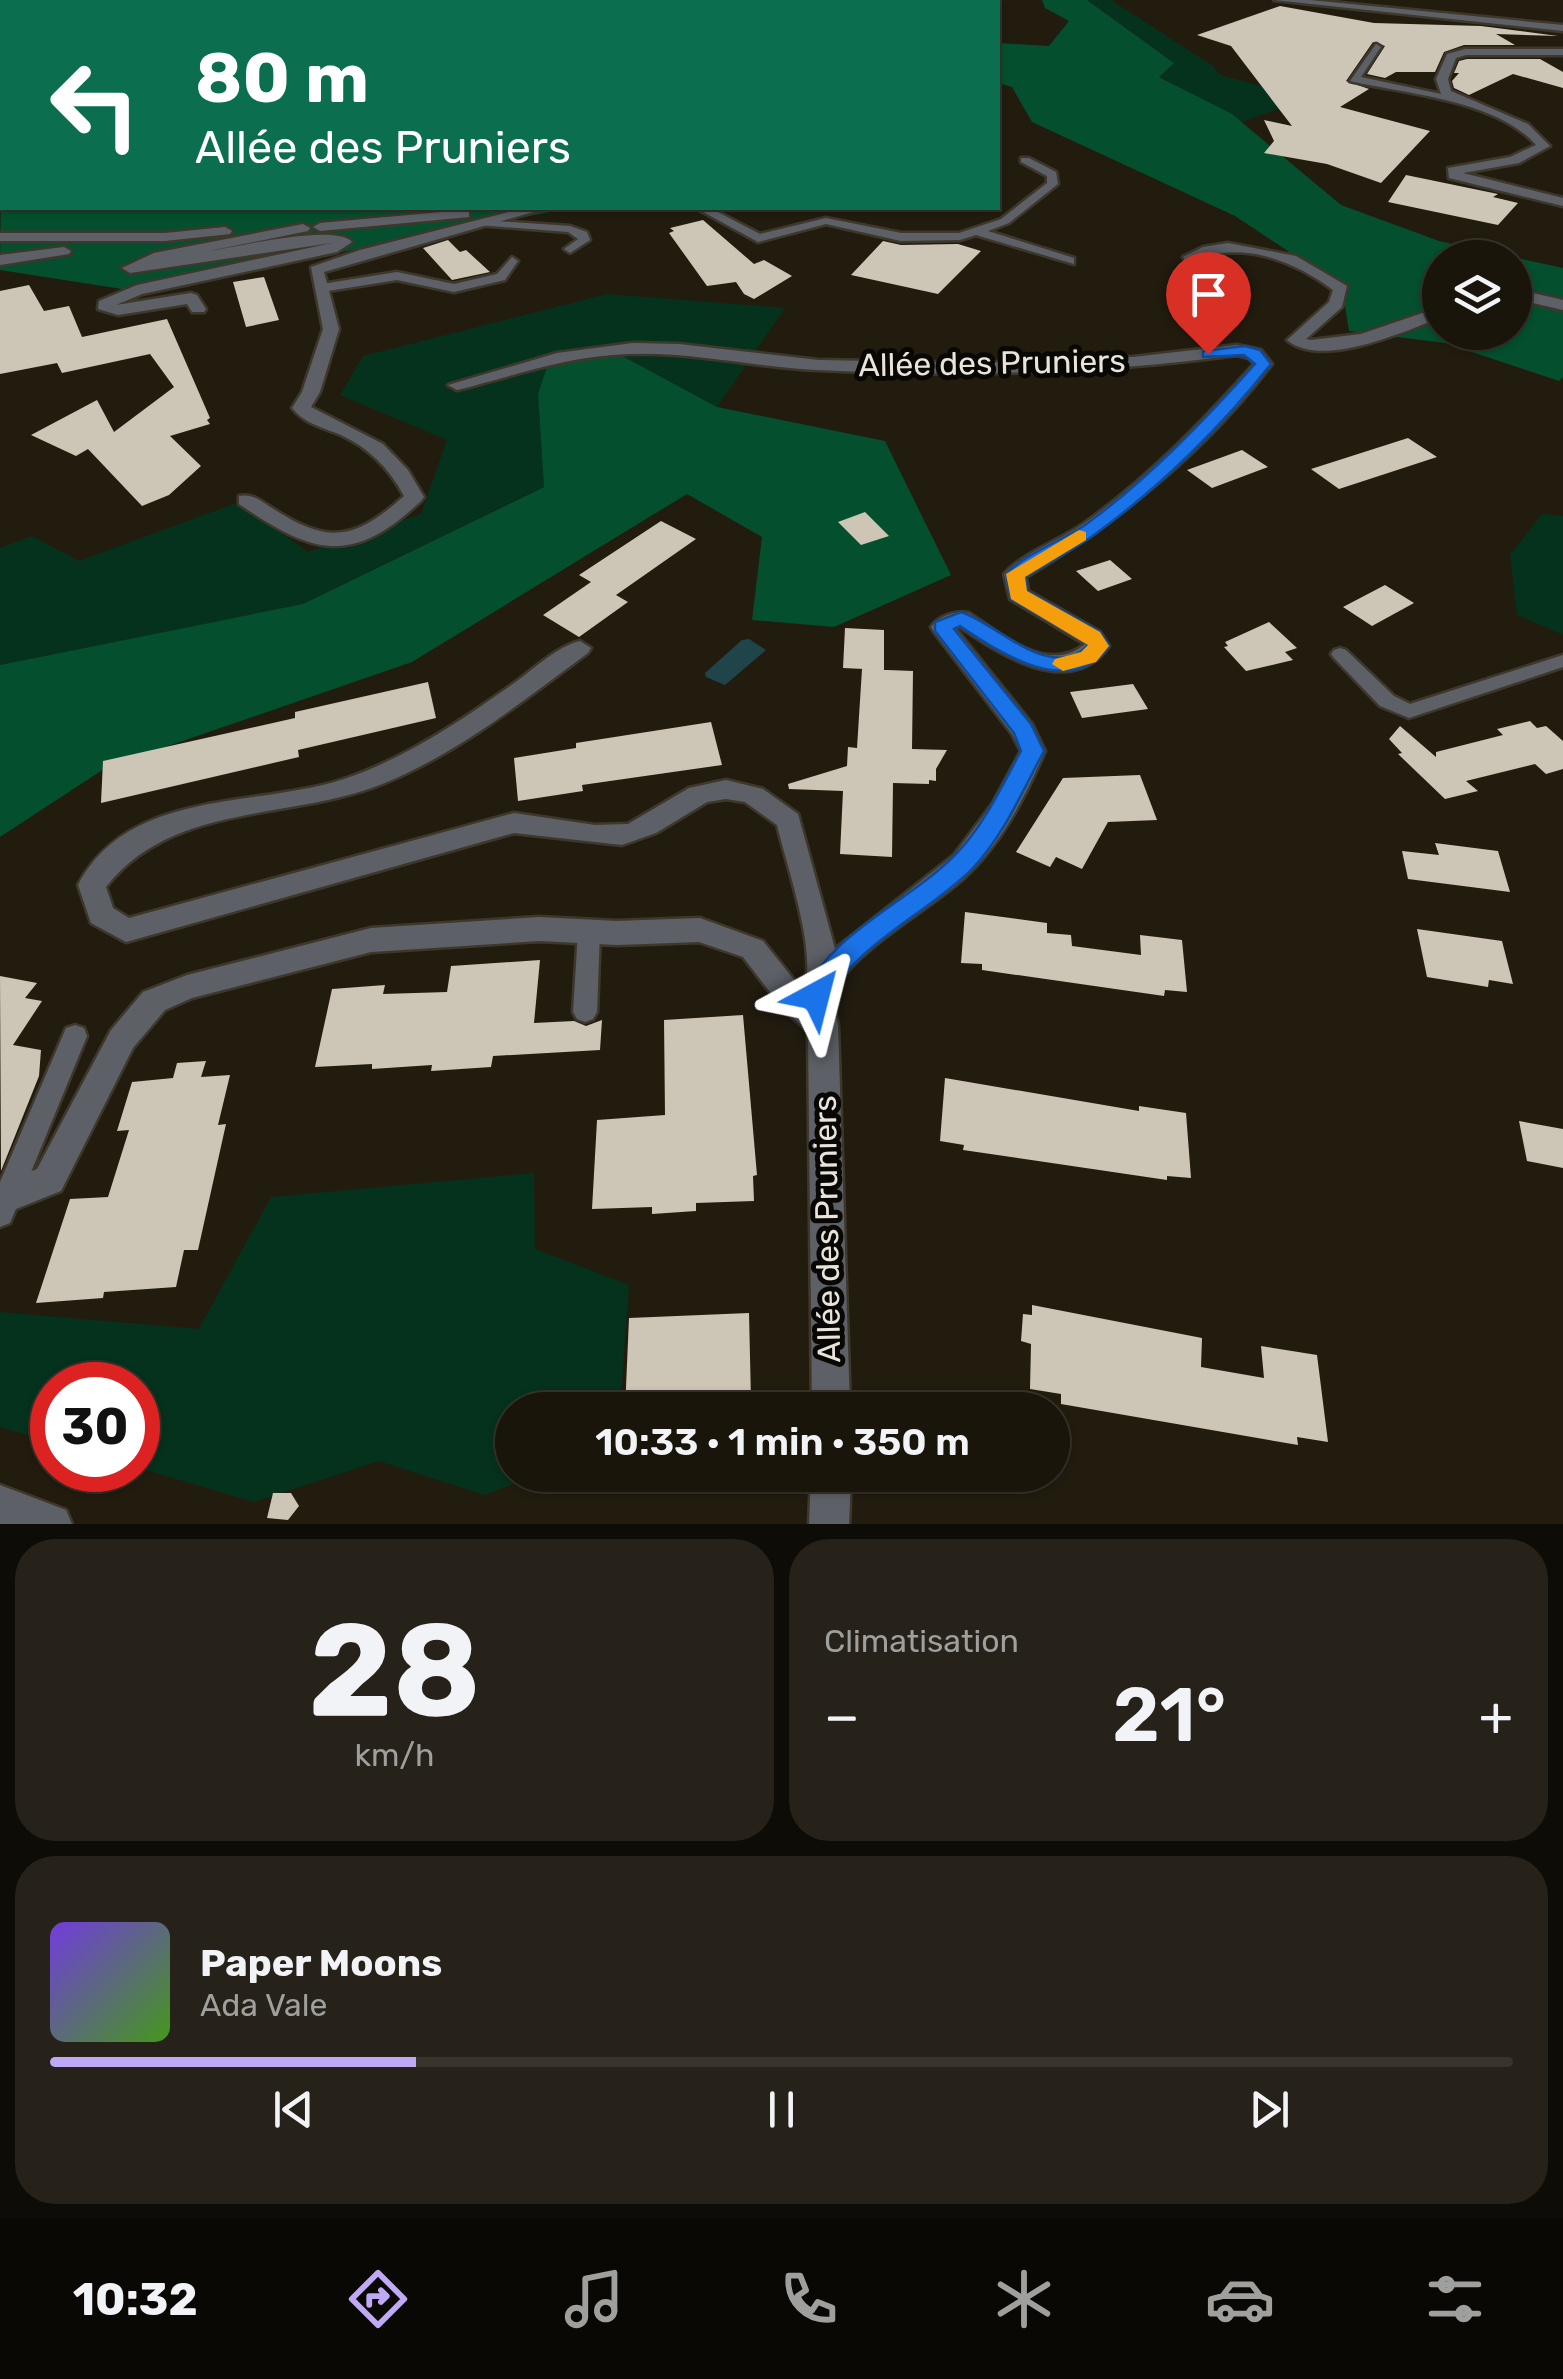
<!DOCTYPE html>
<html lang="fr">
<meta charset="utf-8">
<style>
body{margin:0;font-family:Rubik,sans-serif;background:#272219;color:#f1f3f6;height:100vh;display:flex;flex-direction:column;font-size:38px;white-space:nowrap}
*{box-sizing:border-box;margin:0}
p{font-size:32px;color:#9f9f9d}
.icon{flex:none;width:55px;height:55px;fill:none;stroke:currentColor;stroke-width:2;stroke-linecap:round;stroke-linejoin:round}
.map{position:relative;height:1524px;overflow:hidden}
.panel{display:flex;flex-direction:column;gap:15px;padding:15px;background:#0e0c06;flex:1}
.panel>*{flex:none}
.top-card{position:absolute;left:0px;top:0px;width:1000px;height:210px;box-shadow:0 2px 8px #0004,0 0 0 2px #38342c;background:#0b6e4f;color:#fff;overflow:hidden}
.fabs{position:absolute;left:1422px;top:240px;display:grid;gap:20px}
.fabs a{display:grid;place-items:center;width:110px;height:110px;border-radius:50%;background:#1a150b;box-shadow:0 2px 8px #0004,0 0 0 2px #38342c;font-size:50px}
.speed{position:absolute;left:30px;top:1362px;display:flex;gap:20px;font-size:50px;font-weight:700;text-align:center}
.speed>*{display:grid;place-content:center;width:130px;height:130px;border-radius:50%;background:#1a150b;box-shadow:0 2px 8px #0004,0 0 0 2px #38342c;line-height:1}
.speed .limit{border:15px solid #d22;background:#fff;color:#111}
.pin{position:absolute;display:grid;place-items:center;width:85px;height:85px;color:#fff;margin:-102px -42px;border-radius:50% 50% 50% 0;rotate:-45deg;box-shadow:0 0 10px #0007}
.pin .icon{rotate:45deg}
.me{position:absolute;width:110px;margin:-55px;rotate:38deg;stroke-linejoin:round;filter:drop-shadow(0 0 8px #0008)}
.turn{display:flex;align-items:center;gap:35px;height:210px;padding:0 30px;font-size:45px}
.turn .icon{width:130px;height:130px;stroke-width:2.5}
.turn b{display:block;font-size:70px;line-height:85px}
.big{font-size:75px;font-weight:600;line-height:1.1}
.panel .tile{flex:1;display:flex;flex-direction:column;justify-content:center;gap:15px;min-width:0;padding:0 35px;border-radius:40px;background:#272219}
.panel .dial{align-items:center;gap:0}
.dial b{font-size:130px;line-height:1}
.song{display:flex;align-items:center;gap:30px}
.cover{width:120px;height:120px;border-radius:15px;background:linear-gradient(135deg,hsl(260 70% 55%),hsl(100 70% 35%))}
.played{height:10px;border-radius:5px;background:linear-gradient(90deg,#bfa8f4 25%,#38342c 25%)}
.keys{display:flex;justify-content:space-around;direction:ltr}
.heat{display:flex;justify-content:space-between;align-items:center;font-size:55px;direction:ltr}
.panel .tiles{flex:1;display:grid;gap:15px;grid-template-columns:1fr 1fr}
.tile:last-child{grid-column:span 2}
.trip{position:absolute;left:495px;top:1392px;width:575px;height:100px;border-radius:50px;background:#1a150b;box-shadow:0 2px 8px #0004,0 0 0 2px #38342c;font-weight:600;line-height:100px;text-align:center}
.tab-bar{display:flex;height:160px;justify-content:space-around;align-items:center;background:#0a0804;color:#9f9f9d}
.tab-bar .icon{width:70px;height:70px}
.tab-bar .current{color:#bfa8f4}
.tab-bar b{font-size:45px;color:#f1f3f6}
.map>svg:first-child{display:block}
.green{fill:#05321c}
.forest{fill:#044f2e;fill-rule:evenodd}
.water{fill:#1f454b}
.building{fill:#cdc5b5}
.lines{fill:none;stroke-linecap:round;stroke-linejoin:round}
.service-casing{stroke:#3e382c;stroke-width:5}
.minor-casing{stroke:#3e382c;stroke-width:5}
.tertiary-casing{stroke:#3e382c;stroke-width:5}
.service{fill:#5d6167;fill-rule:evenodd}
.minor{fill:#5d6167;fill-rule:evenodd}
.tertiary{fill:#5d6167;fill-rule:evenodd}
.route{fill:#1a73e8;stroke:#114b97;stroke-width:2.5}
.slow{fill:#f59e0b}
.labels{text-anchor:middle;stroke-width:10;stroke-linejoin:round;paint-order:stroke}
.street-label{font-size:32px;fill:#e8e4dc;stroke:#090703}
</style>
<div class="map">
<svg width="1563" height="1524" viewBox="0 0 1563 1524">
<rect width="100%" height="100%" fill="#221c0f"/>
<!-- green -->
<path class="green" d="M1087 0H1111L1213 66 1220 75 1307 98 1242 122 1159 76 1173 62Z
M607 294 785 308 717 407 613 351 538 394 545 486 303 604 0 665V548L32 536 79 561 239 502 308 552 421 514 447 440 340 395 363 356Z
M1542 514 1563 516V635L1517 615 1510 555Z
M534 1173 535 1249 629 1285 620 1410H512V1475H537L484 1495 379 1461 254 1502 138 1468V1385H52V1442L0 1427V1312L199 1329 271 1197Z"/>
<!-- forest -->
<path class="forest" d="M1042 0H1087L1174 63 1159 77 1232 114 1341 205 1439 241 1563 268V377L1559 381 1445 343 1349 331 1342 287 1235 216 1032 122 1012 87 998 83V43L1049 46 1069 21 1045 8ZM1440 258H1515V332H1440Z
M2 86V208H571L180 283 122 289 0 270Z
M613 351 717 407 885 441 951 575 834 627 752 620 762 537 687 494 412 662 107 767 0 837V665L303 604 544 487 538 394 547 367Z"/>
<!-- water -->
<path class="water" d="M749 639 766 650 725 685 706 677 705 673 742 640Z"/>
<!-- building -->
<path class="building" d="M1280 6 1374 23 1481 26 1558 36 1496 34 1515 45H1464L1444 52 1435 72H1396L1385 78 1367 74 1385 46 1373 42 1346 81 1369 89 1340 107 1430 131 1381 183 1327 164 1264 153 1274 141 1264 120 1292 126 1231 46 1197 35Z
M1467 59H1540L1563 72V88L1513 74 1469 95 1454 88 1452 81 1459 73H1454L1459 61Z
M1406 175 1498 194 1493 197 1518 203 1498 225 1388 202Z
M703 220 754 264 764 260 792 276 754 299 744 294 736 282 707 286 669 233 674 231 670 228Z
M448 240 460 252 466 250 490 272 452 280 423 248Z
M883 241 901 245 958 244 981 251 938 294 851 275Z
M264 277 279 320 246 327 233 282Z
M29 285 44 311 69 306 82 337 167 319 210 418 207 420 210 424 170 436 201 466 169 495 142 506 88 449 76 456 31 435 97 400 114 432 174 387 150 354 62 373 57 363 0 374V291Z
M1408 438 1437 457 1339 489 1311 469Z
M1242 450 1268 467 1212 488 1187 470Z
M865 512 889 536 861 545 838 522Z
M661 521 696 539 616 595 628 602 579 637 543 615 591 582 579 575Z
M1110 560 1132 579 1098 591 1076 571Z
M1385 585 1414 603 1372 626 1343 607Z
M1269 622 1297 648 1285 652 1293 660 1246 671 1224 647 1228 646 1225 642Z
M845 628 884 630V670L843 668Z
M862 669 913 671 912 749 947 750 936 769V781L929 780V784L893 783 892 857 840 854 843 791 789 789 788 784 847 766 848 747 857 748Z
M428 682 436 718 298 750 299 757 101 803 103 761 295 718V712Z
M1133 684 1148 709 1082 718 1070 692Z
M1530 721 1537 728 1546 726 1563 741V769L1546 774 1535 764 1466 781 1478 791 1445 799 1398 754 1402 753 1389 739 1400 726 1436 757V752L1503 735 1497 729Z
M711 722 722 765 582 785 583 791 518 801 514 758 576 748V743Z
M1140 775 1157 820 1108 822 1082 869 1056 857 1050 867 1016 852 1063 778Z
M1435 843 1498 851 1510 892 1408 879 1402 851 1439 855Z
M965 912 1047 923V933L1071 935 1072 946 1141 955 1140 935 1182 940 1187 992 1165 990 1164 996 982 970V964L961 963Z
M1417 929 1502 941 1513 984 1489 980 1488 987 1427 977Z
M540 960 534 1023 574 1021 586 1026 602 1020 600 1050 493 1056 491 1067 431 1071 432 1065 372 1069V1064L315 1067 332 989 385 985 383 994 447 992 451 966Z
M0 976 37 983 25 998 42 1001 13 1045 41 1050 39 1076 1 1171Z
M743 1015 757 1175 753 1176 754 1201 696 1203V1211L652 1214V1207L592 1209 597 1120 665 1115 664 1020Z
M206 1061 201 1077 230 1075 218 1125 226 1124 198 1250H184L176 1287 104 1292 103 1298 36 1303 70 1199 108 1197 129 1130 117 1131 132 1082 173 1078 177 1063Z
M945 1078 1139 1111V1106L1186 1113 1191 1178 1167 1176V1180L963 1150 964 1145 940 1141Z
M1519 1121 1563 1129V1168L1527 1161Z
M1032 1305 1202 1338 1201 1367 1264 1378 1261 1346 1317 1355 1328 1442 1297 1437 1298 1445 1061 1404V1394L1030 1389 1031 1344 1021 1341 1023 1314 1032 1315Z
M749 1313 751 1400 724 1402V1410H625L629 1318Z
M273 1493H291L299 1506 288 1520 267 1518Z"/>
<g class="lines">
<defs>
<path id="service" d="M1021 158H1029L1056 172 1058 184 1009 223 988 231 1074 258V264L976 235 960 240 901 241 826 224 758 242 696 208H710L760 234 826 218 901 233H959L1001 219 1047 183V176L1021 162Z
M482 220 570 226 587 232 590 240 570 253 564 249 578 239 568 232 478 225 476 223Z
M512 257 518 261 505 280 454 292 397 280 322 292 316 288 322 284 397 272 454 284 497 274Z
M1340 648 1346 650 1394 696 1410 704 1563 655V667L1409 718 1380 706 1334 658 1331 654 1334 650Z
M589 923 597 925 600 932 597 1012 593 1019 585 1022 577 1019 573 1012 578 932 581 925Z
M75 1025 84 1028 87 1036 10 1223 0 1227V1182L66 1028Z"/>
<path id="minor" d="M1274 0H1310L1563 25V31Z
M1376 44 1381 47 1361 77 1441 94 1436 79 1447 54 1465 49H1563V55H1466L1456 58 1448 79 1451 91 1528 124 1550 146 1519 163 1463 173 1563 198V206L1449 178 1448 168 1510 157 1536 145C1497 100 1406 94 1350 81Z
M525 208H547L324 272 339 329 320 392 311 407 383 444 408 470 424 497 421 501C351 567 313 554 239 504V496C254 493 263 503 275 510 330 545 356 539 404 496 389 468 369 448 341 435 322 427 305 424 292 408L302 392 323 329 311 267 360 250Z
M464 210 469 211V217L320 231 313 227 320 223Z
M303 224 310 228 308 231 209 251C236 247 337 223 352 242L337 252 142 294 116 305 191 293 197 295 206 309 204 312H192L187 304 118 315 98 309 99 301 137 285 332 243 130 273 122 268 154 253Z
M225 227 232 231 230 234 165 241H0V233H165Z
M1228 243 1296 256 1347 286 1342 307 1306 339 1311 340 1361 334 1440 307V318C1402 332 1322 369 1287 340L1329 302 1333 290C1296 262 1245 241 1199 259L1221 280 1206 301H1194L1192 298 1204 281 1189 268 1183 257 1203 247Z
M64 247 71 251 69 254 0 265V255Z
M1515 289 1563 300V310L1515 299Z
M633 343 679 344 818 360 975 363 1133 357 1237 345 1261 350 1272 364C1206 451 1119 521 1026 577L1028 591 1100 632 1109 646C1070 700 1001 655 960 627L956 629 1032 724 1045 751C1025 797 1001 845 963 879 925 913 853 950 831 995L838 1025 850 1410H812L808 1031 783 1009 743 957 699 942 617 945 539 941 371 952 192 998 165 1010 133 1048 61 1191 6 1213 0 1211V1183L37 1169 111 1030 143 992 187 975 371 928 539 917 617 921 700 918 763 941 803 991C819 956 786 864 777 825L745 802 726 799 707 802 656 833 622 845 514 833 126 942 91 923 78 885C129 788 256 808 344 779 404 759 459 722 510 686 531 672 555 647 580 641L591 648 588 653C524 700 461 751 387 782 293 822 174 800 106 887L113 908 129 918 514 813 595 825 628 824 689 788 726 780 763 789 798 814 835 949 954 855 993 803 1021 751 1012 734 934 632 931 627C938 616 956 610 969 613 1002 635 1048 675 1085 644L1010 599 1004 574C1024 552 1059 541 1083 524 1146 480 1203 421 1254 364L1249 358 1237 355C1098 374 958 377 818 370 749 367 682 349 613 355 559 359 509 377 457 390L448 385 557 353Z
M811 1475H851L849 1524H809Z"/>
<path id="tertiary" d="M0 1485 66 1510 72 1524H0Z"/>
</defs>
<!-- service casing -->
<use href="#service" class="service-casing"/>
<!-- minor casing -->
<use href="#minor" class="minor-casing"/>
<!-- tertiary casing -->
<use href="#tertiary" class="tertiary-casing"/>
<!-- service -->
<use href="#service" class="service"/>
<!-- minor -->
<use href="#minor" class="minor"/>
<!-- tertiary -->
<use href="#tertiary" class="tertiary"/>
</g>
<!-- route -->
<path class="route" d="M1245 346 1260 350 1271 364C1223 425 1161 486 1098 532 1076 549 1049 562 1025 577L1027 591 1100 632 1109 646C1071 700 1000 653 960 626L954 629 1031 724 1044 751C1023 790 1003 837 972 869 926 915 854 944 825 1004L816 1007 806 1004 802 996C833 931 906 904 955 855 983 827 1002 786 1021 751L1014 733 935 631V622L961 612C995 622 1052 684 1088 645L1085 642 1011 599 1006 574C1026 553 1060 542 1085 525 1147 480 1204 421 1255 364L1244 355 1203 357V351Z"/>
<!-- slow -->
<path class="slow" d="M1079 530 1086 532V540L1025 577 1027 591 1100 632 1109 646 1096 662 1063 671 1052 664 1055 659 1081 652 1088 645 1011 599 1006 574Z"/>
<g class="labels">
<!-- street labels -->
<g class="street-label">
<text transform="translate(992 363) rotate(-1)" y="11">Allée des Pruniers</text>
<text transform="translate(827 1229) rotate(-91)" y="11">Allée des Pruniers</text>
</g>
</g>
</svg>
<div class="fabs">
<a><svg class="icon" aria-label="layers" viewBox="0 0 24 24"><path d="M12 4l9 5-9 5-9-5zM3 14l9 5 9-5"/></svg></a>
</div>
<div class="speed"><div class="limit">30</div></div>
<div class="pin" style="left:1208px;top:354px;background:#d93025"><svg class="icon" aria-label="arrive" viewBox="0 0 24 24"><path d="M6 21V4h12l-3 4 3 4H6"/></svg></div>
<svg class="me" style="left:816px;top:996px" viewBox="-20 -20 40 40"><path d="M0-17L14 15 0 8-14 15z" fill="#1a73e8" stroke="#fff" stroke-width="4"/></svg>
<div class="trip">10:33 · 1 min · 350 m</div>
<div class="top-card">
<div class="turn"><svg class="icon" aria-label="left" viewBox="0 0 24 24"><path d="M17 20v-9H6M10 6l-5 5 5 5"/></svg><div><b>80 m</b>Allée des Pruniers</div></div>
</div>
</div>
<section class="panel">
<div class="tiles">
<div class="tile dial"><b>28</b><p>km/h</p></div>
<div class="tile"><p>Climatisation</p>
<div class="heat"><a>−</a><b class="big">21°</b><a>+</a></div>
</div>
<div class="tile">
<div class="song"><i class="cover"></i><div><b>Paper Moons</b><p>Ada Vale</p></div></div>
<div class="played"></div>
<div class="keys"><svg class="icon" aria-label="previous" viewBox="0 0 24 24"><path d="M18 5L8 12l10 7zM5 5v14"/></svg><svg class="icon" aria-label="pause" viewBox="0 0 24 24"><path d="M8 5v14M16 5v14"/></svg><svg class="icon" aria-label="next" viewBox="0 0 24 24"><path d="M6 5l10 7-10 7zM19 5v14"/></svg></div>
</div>
</div>
</section>
<nav class="tab-bar">
<b>10:32</b>
<svg class="icon current" aria-label="directions" viewBox="0 0 24 24"><path d="M12 3l9 9-9 9-9-9zM9 14v-3h6M13 9l2 2-2 2"/></svg>
<svg class="icon" aria-label="music" viewBox="0 0 24 24"><path d="M9 18V5l10-2v13"/><circle cx="6" cy="18" r="3"/><circle cx="16" cy="16" r="3"/></svg>
<svg class="icon" aria-label="phone" viewBox="0 0 24 24"><path d="M5 4h4l2 5-3 2q2 4 5 5l2-3 5 2v4C11 20 4 13 5 4z"/></svg>
<svg class="icon" aria-label="climate" viewBox="0 0 24 24"><path d="M12 3v18M4 7l16 10M4 17L20 7"/></svg>
<svg class="icon" aria-label="car" viewBox="0 0 24 24"><path d="M5 17H2v-5l4-1 3-4h7l3 4 3 1v5h-3M9 17h6M6 11h13"/><circle cx="7" cy="17" r="2"/><circle cx="17" cy="17" r="2"/></svg>
<svg class="icon" aria-label="filters" viewBox="0 0 24 24"><path d="M4 7h16M4 17h16"/><circle cx="9" cy="7" r="2"/><circle cx="15" cy="17" r="2"/></svg>
</nav>
